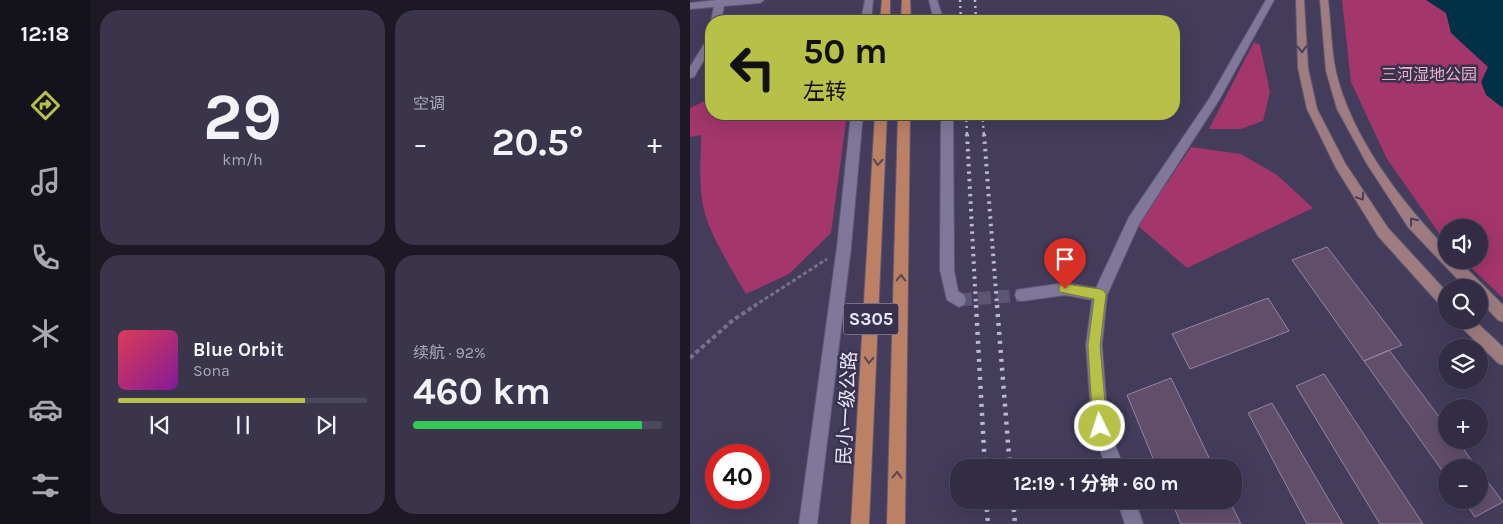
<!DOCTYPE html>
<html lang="zh">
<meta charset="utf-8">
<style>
body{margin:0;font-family:Karla,"Noto Sans SC",sans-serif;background:#3a354b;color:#f1f3f6;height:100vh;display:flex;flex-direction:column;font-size:19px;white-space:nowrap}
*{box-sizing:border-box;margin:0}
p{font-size:16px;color:#a8a8b2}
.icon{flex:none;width:28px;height:28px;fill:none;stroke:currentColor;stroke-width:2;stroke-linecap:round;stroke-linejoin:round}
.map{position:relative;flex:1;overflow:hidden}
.drawer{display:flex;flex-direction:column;gap:10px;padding:10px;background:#1c1925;width:600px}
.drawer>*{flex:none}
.top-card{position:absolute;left:15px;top:15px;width:475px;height:105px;border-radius:20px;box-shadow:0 5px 20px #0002,0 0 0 1px #4d495d;background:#b7c148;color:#111;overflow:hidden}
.controls{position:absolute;left:748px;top:219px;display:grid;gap:10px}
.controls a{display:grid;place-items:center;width:50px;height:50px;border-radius:50%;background:#322d44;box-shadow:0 5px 20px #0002,0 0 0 1px #4d495d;font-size:25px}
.speed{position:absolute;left:15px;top:444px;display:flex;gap:10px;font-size:25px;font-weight:700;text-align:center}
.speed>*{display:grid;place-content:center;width:65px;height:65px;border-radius:50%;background:#322d44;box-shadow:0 5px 20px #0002,0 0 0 1px #4d495d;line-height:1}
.speed .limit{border:8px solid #d22;background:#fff;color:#111}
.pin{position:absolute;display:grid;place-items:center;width:42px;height:42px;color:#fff;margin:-51px -21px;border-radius:50% 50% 50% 0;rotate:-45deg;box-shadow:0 0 5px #0007}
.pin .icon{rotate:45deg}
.me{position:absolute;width:55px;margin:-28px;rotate:356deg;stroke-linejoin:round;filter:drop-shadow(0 0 4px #0008)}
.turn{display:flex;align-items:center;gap:18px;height:105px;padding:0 15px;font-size:22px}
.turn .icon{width:65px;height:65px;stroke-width:2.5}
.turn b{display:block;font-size:35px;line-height:42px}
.big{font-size:38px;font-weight:700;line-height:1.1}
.drawer .tile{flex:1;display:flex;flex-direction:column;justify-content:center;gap:8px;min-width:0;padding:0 18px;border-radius:20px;background:#3a354b}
.drawer .dial{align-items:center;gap:0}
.dial b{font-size:65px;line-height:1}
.song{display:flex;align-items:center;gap:15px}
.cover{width:60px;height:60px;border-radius:8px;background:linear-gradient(135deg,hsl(350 70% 55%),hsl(290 70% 35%))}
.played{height:5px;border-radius:2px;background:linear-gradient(90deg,#b7c148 75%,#4d495d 75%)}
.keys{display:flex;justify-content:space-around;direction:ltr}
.heat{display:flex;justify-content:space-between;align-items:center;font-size:28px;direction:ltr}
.charge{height:8px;border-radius:4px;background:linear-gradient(90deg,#34c759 92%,#4d495d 0)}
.drawer .tiles{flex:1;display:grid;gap:10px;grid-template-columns:repeat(2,1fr)}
.trip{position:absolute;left:260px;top:459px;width:292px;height:50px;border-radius:20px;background:#322d44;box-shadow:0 5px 20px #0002,0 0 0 1px #4d495d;font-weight:700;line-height:50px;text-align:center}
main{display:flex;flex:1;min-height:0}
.menu{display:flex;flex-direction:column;width:90px;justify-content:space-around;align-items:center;background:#14121b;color:#a8a8b2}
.menu .icon{width:35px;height:35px}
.menu .current{color:#b7c148}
.menu b{font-size:22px;color:#f1f3f6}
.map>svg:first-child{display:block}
.green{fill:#a3366b}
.water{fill:#003147}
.building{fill:#614e6b;stroke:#9884a3}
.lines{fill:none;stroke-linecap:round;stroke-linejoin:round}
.tertiary-tunnel{stroke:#5c5573;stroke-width:13;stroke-dasharray:13 6;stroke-linecap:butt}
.minor-casing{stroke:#5f5973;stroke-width:2}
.tertiary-casing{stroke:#5f5973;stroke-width:2}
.secondary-casing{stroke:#5f5973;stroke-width:2}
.primary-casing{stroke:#5f5973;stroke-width:2}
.path-far1{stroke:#76708b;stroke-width:3;stroke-dasharray:4 2.5;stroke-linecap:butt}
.path{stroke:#76708b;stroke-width:4;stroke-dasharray:4.5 3;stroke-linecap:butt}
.minor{fill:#7f789a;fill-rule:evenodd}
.tertiary{fill:#7f789a;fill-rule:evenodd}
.secondary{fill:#9e7c80;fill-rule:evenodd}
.primary{fill:#bc8065;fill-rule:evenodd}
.rail-far2{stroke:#bcb8cf;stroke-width:2.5;stroke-dasharray:2 4;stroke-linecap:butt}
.rail-far1{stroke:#bcb8cf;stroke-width:4;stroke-dasharray:2.5 5;stroke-linecap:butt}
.rail{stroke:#bcb8cf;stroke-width:4.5;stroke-dasharray:3 6;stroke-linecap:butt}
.oneway{stroke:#483d56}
.oneway2{stroke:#5a4654}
.route{fill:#b7c148;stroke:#777d2f}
.labels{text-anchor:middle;stroke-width:5;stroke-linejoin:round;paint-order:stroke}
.far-park-label{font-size:16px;fill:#eeb1c9;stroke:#39324f}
.shield{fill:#39324f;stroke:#b4afc5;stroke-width:1}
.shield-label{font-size:18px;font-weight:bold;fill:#e8e5f8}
.street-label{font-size:19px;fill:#e8e5f8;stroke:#39324f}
</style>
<main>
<nav class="menu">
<b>12:18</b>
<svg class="icon current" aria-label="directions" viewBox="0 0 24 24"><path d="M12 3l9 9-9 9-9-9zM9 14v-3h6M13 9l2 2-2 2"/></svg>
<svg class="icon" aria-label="music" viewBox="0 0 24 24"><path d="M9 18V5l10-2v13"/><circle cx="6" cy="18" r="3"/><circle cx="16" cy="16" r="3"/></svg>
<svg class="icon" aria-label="phone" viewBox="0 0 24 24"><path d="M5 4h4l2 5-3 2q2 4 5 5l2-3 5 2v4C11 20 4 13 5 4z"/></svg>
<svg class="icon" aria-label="climate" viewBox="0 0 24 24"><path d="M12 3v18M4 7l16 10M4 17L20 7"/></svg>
<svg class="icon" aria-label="car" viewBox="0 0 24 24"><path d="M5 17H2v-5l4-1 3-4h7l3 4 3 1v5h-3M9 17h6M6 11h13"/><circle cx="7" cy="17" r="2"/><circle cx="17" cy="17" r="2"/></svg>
<svg class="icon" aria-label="filters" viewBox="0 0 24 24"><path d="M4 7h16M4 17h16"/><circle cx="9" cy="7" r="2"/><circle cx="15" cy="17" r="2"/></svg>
</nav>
<section class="drawer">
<div class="tiles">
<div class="tile dial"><b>29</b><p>km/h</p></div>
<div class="tile"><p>空调</p>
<div class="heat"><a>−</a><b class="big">20.5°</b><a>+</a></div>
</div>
<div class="tile">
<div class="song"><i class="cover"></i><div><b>Blue Orbit</b><p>Sona</p></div></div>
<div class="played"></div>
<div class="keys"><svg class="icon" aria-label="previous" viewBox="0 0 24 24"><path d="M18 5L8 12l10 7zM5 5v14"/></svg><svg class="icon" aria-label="pause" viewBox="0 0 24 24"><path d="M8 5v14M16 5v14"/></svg><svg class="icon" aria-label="next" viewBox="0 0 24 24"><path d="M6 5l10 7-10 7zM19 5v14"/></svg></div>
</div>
<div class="tile"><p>续航 · 92%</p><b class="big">460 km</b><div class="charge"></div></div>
</div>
</section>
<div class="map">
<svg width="813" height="524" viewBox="0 0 813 524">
<rect width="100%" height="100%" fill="#433c5b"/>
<!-- green -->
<path class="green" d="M652 0H813V298L773 260H789V228H756V243L697 159 661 82Z
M564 42 570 45 580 92 573 121 551 129H519Z
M21 98V114H157L141 233 99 274 56 294C42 270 20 235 14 210 8 186 11 159 11 135L0 137V108Z
M501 147 551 154 587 175 623 208 497 268 448 226Z"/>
<!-- water -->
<path class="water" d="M736 0H813V108L796 95 791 82 798 67 761 33 756 13Z"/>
<!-- building -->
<path class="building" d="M637 247 712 345 674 361 602 260Z
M578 298 599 331 500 369 482 334Z
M699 350 756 426V440H767L787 468H756V476L674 361Z
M634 374 733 524H690L606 386Z
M481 378 524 468H467L437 395Z
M582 403 653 524H617L558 413Z
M789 470 813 502 785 517 773 500H789Z
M481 500H539L551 524H491Z"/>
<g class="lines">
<!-- tertiary-tunnel -->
<path class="tertiary-tunnel" d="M269 300 332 295"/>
<defs>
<path id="minor" d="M27 0H74L70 3 34 6 31 21H21L24 7 0 9V3Z
M175 0H183L181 21H171Z
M21 37V48L4 77 0 78V67L18 38Z
M161 114H173L161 247 127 524H109L147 247Z"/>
<path id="tertiary" d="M239 0H247L254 21H244Z
M576 0H584L529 100 449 224 417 295 412 345 418 426 434 468H416L402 426 396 345 402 300 375 295 332 301 327 300 325 295 327 290 332 289 375 283 406 288 439 217 519 99Z
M251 114H263L264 270 268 291 274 295 276 300 274 305 269 307 257 300 250 270Z
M427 500H445L453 524H435Z"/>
<path id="secondary" d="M606 0H614L618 68 627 109 655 163 698 228 756 291V307L751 306 688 236 646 168 617 109 608 68Z
M630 0H638C641 24 641 49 646 72 661 136 711 202 756 248V260H768L813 305V322L808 320 789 300V288H776L718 227 677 164 647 109 636 71Z
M767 320H784L813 347V365L808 363 769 325Z"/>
<path id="primary" d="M192 0H200V21H190Z
M212 0H220L221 21H211Z
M185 114H197L179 524H161Z
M208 114H220L215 524H197Z"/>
</defs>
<!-- minor casing -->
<use href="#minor" class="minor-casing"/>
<!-- tertiary casing -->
<use href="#tertiary" class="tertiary-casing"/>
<!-- secondary casing -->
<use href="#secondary" class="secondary-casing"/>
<!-- primary casing -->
<use href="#primary" class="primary-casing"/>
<!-- path-far1 -->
<path class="path-far1" d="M64 306 137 259"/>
<!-- path -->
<path class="path" d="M0 358 43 320 66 305"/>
<!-- minor -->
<use href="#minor" class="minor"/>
<!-- tertiary -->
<use href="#tertiary" class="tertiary"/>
<!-- secondary -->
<use href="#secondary" class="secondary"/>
<!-- primary -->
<use href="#primary" class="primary"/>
<!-- rail-far2 -->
<path class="rail-far2" d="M270 0 271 21
M285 0 286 21
M276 114 277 135
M292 114 294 135"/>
<!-- rail-far1 -->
<path class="rail-far1" d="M277 134 286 306
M294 134 307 306"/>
<!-- rail -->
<path class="rail" d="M286 305 295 468
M307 305 320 468
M296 500 298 524
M323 500 325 524"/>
</g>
<!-- one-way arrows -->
<defs><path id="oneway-chevron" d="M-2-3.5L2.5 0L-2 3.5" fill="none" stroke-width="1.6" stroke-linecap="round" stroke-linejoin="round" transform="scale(1.25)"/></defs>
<g class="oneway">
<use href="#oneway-chevron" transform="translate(612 49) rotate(88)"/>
<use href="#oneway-chevron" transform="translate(671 197) rotate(57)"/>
<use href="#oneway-chevron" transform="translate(723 221) rotate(-128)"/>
</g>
<g class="oneway2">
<use href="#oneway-chevron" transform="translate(188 162) rotate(93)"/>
<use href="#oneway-chevron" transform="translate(211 278) rotate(-89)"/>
<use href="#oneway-chevron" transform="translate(179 360) rotate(93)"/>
<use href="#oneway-chevron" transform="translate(207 475) rotate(-89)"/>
</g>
<!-- route -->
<path class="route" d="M375 284 410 289 414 291 416 294 410 346 417 426 415 431 410 433 405 431 403 426 398 346 404 299 370 292 369 289 370 285Z"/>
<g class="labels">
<!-- far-park labels -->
<g class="far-park-label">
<text x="739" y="80">三河湿地公园</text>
</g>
<!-- shield labels -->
<rect class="shield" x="153.5" y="303.5" width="55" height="31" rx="4"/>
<g class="shield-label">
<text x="181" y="325">S305</text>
</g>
<!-- street labels -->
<g class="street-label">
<text transform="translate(156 408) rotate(-87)" y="7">民小一级公路</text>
</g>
</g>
</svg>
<div class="controls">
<a><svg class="icon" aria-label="sound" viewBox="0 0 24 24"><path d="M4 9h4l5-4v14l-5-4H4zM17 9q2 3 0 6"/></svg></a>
<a><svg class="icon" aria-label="search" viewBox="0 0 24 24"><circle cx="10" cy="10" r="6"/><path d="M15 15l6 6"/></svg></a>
<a><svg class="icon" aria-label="layers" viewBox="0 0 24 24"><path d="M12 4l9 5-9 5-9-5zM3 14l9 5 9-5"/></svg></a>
<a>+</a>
<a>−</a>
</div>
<div class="speed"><div class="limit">40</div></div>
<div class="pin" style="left:375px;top:289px;background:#d93025"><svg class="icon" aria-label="arrive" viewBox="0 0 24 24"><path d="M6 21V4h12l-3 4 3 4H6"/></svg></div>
<svg class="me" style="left:410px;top:426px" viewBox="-20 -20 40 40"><circle r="17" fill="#b7c148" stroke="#fff" stroke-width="3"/><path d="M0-11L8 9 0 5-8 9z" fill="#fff"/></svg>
<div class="trip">12:19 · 1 分钟 · 60 m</div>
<div class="top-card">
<div class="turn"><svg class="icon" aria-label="left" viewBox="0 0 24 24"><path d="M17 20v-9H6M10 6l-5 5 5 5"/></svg><div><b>50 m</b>左转</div></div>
</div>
</div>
</main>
